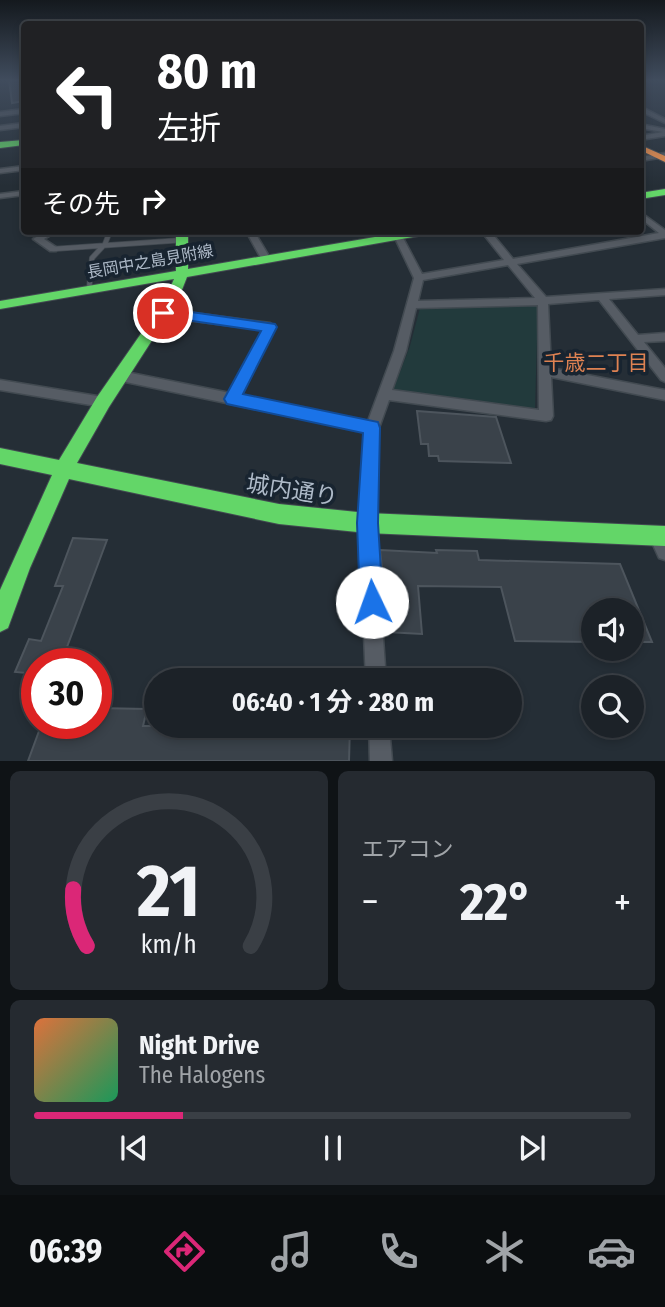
<!DOCTYPE html>
<html lang="ja">
<meta charset="utf-8">
<style>
body{margin:0;font-family:"Fira Sans Condensed","Noto Sans JP",sans-serif;background:#252a30;color:#f1f3f6;height:100vh;display:flex;flex-direction:column;font-size:26px;white-space:nowrap}
*{box-sizing:border-box;margin:0}
p{font-size:23px;color:#a0a4a8}
.icon{flex:none;width:38px;height:38px;fill:none;stroke:currentColor;stroke-width:2;stroke-linecap:round;stroke-linejoin:round}
.map{position:relative;height:761px;overflow:hidden}
.drawer{display:flex;flex-direction:column;gap:10px;padding:10px;background:#0f1316;flex:1}
.drawer>*{flex:none}
.guide{position:absolute;left:21px;top:21px;width:623px;height:214px;border-radius:7px;box-shadow:0 4px 10px #0003,0 0 0 2px #3a3f45;background:#202124;color:#fff;overflow:hidden}
.controls{position:absolute;left:581px;top:598px;display:grid;gap:14px}
.controls a{display:grid;place-items:center;width:63px;height:63px;border-radius:50%;background:#1c2228;box-shadow:0 4px 10px #0003,0 0 0 2px #3a3f45;font-size:35px}
.speed{position:absolute;left:21px;top:648px;display:flex;gap:14px;font-size:35px;font-weight:700;text-align:center}
.speed>*{display:grid;place-content:center;width:91px;height:91px;border-radius:50%;background:#1c2228;box-shadow:0 4px 10px #0003,0 0 0 2px #3a3f45;line-height:1}
.speed .limit{border:10px solid #d22;background:#fff;color:#111}
.pin{position:absolute;display:grid;place-items:center;width:60px;height:60px;color:#fff;margin:-30px;border:4px solid #fff;border-radius:50%;box-shadow:0 2px 7px #0007}
.me{position:absolute;width:77px;margin:-38px;rotate:357deg;stroke-linejoin:round;filter:drop-shadow(0 0 5px #0008)}
.turn{display:flex;align-items:center;gap:24px;height:147px;padding:0 21px;font-size:32px}
.turn .icon{width:91px;height:91px;stroke-width:2.5}
.turn b{display:block;font-size:49px;line-height:60px}
.then{display:flex;align-items:center;height:66px;padding:0 21px;background:#0003;gap:14px;font-size:26px}
.big{font-size:52px;font-weight:700;line-height:1.1}
.drawer .tile{flex:1;display:flex;flex-direction:column;justify-content:center;gap:10px;min-width:0;padding:0 24px;border-radius:10px;background:#252a30}
.drawer .dial{align-items:center;gap:0}
.dial svg{height:182px;overflow:visible;fill:none;stroke:#3a3f45;stroke-width:7;stroke-linecap:round;text-anchor:middle}
.dial text{fill:#f1f3f6;stroke:none}
.song{display:flex;align-items:center;gap:21px}
.cover{width:84px;height:84px;border-radius:10px;background:linear-gradient(135deg,hsl(20 70% 55%),hsl(150 70% 35%))}
.played{height:7px;border-radius:4px;background:linear-gradient(90deg,#db2777 25%,#3a3f45 25%)}
.keys{display:flex;justify-content:space-around;direction:ltr}
.heat{display:flex;justify-content:space-between;align-items:center;font-size:38px;direction:ltr}
.drawer .tiles{flex:1;display:grid;gap:10px;grid-template-columns:1fr 1fr}
.tile:last-child{grid-column:span 2}
.trip{position:absolute;left:144px;top:668px;width:378px;height:70px;border-radius:35px;background:#1c2228;box-shadow:0 4px 10px #0003,0 0 0 2px #3a3f45;font-weight:700;line-height:70px;text-align:center}
.tabs{display:flex;height:112px;justify-content:space-around;align-items:center;background:#0b0e10;color:#a0a4a8}
.tabs .icon{width:49px;height:49px}
.tabs .active{color:#db2777}
.tabs b{font-size:32px;color:#f1f3f6}
.map>svg:first-child{display:block}
.green{fill:#223a3c}
.building{fill:#3a424a;stroke:#4d555d;stroke-width:2}
.lines{fill:none;stroke-linecap:round;stroke-linejoin:round}
.lane-casing{stroke:#424a51;stroke-width:6}
.street-casing{stroke:#424a51;stroke-width:3}
.fast-casing{stroke:#424a51;stroke-width:2}
.slow-casing{stroke:#424a51;stroke-width:2}
.lane{stroke:#565c64;stroke-width:4.5}
.street{fill:#565c64;fill-rule:evenodd}
.fast{fill:#63d668;fill-rule:evenodd}
.slow{fill:#ff974d;fill-rule:evenodd}
.route{fill:#1a73e8;stroke:#114b97;stroke-width:2}
.labels{text-anchor:middle;stroke-width:7;stroke-linejoin:round;paint-order:stroke}
.far-street-label{font-size:16px;fill:#aebac8;stroke:#182430}
.neighbourhood-label{font-size:21px;fill:#de8252;stroke:#182430}
.near-street-label{font-size:23px;fill:#aebac8;stroke:#182430}
</style>
<div class="map">
<svg width="665" height="761" viewBox="0 0 665 761">
<rect width="100%" height="100%" fill="#252e36"/>
<!-- green -->
<path class="green" d="M538 304 535 409 393 390 410 346 420 308Z"/>
<!-- building -->
<path class="building" d="M9 80H24V101L12 103Z
M417 411 496 417 511 463 439 461 438 456H429L428 444H421Z
M73 538 107 540 61 663H37V674L15 672 29 639 41 641 63 586H55Z
M380 550 437 553 436 550 477 551 479 560 620 564 652 642H632V611H593V642L515 641 501 587 418 586 422 634 386 632 384 612H395L392 585H384Z
M96 708 147 709 143 726H350L349 761H28L42 723H96Z"/>
<g class="lines">
<defs>
<path id="lane" d="M53 249 183 240
M89 290 92 258 105 244 110 231"/>
<path id="street" d="M640 106 665 119V123L640 111Z
M24 109V113L0 116V112Z
M24 123V127L0 130V126Z
M640 124 665 129V136L640 140V136L663 132 640 128Z
M665 153V157L640 161V157Z
M24 166V170L0 173V169Z
M24 191V195L0 198V194Z
M640 212 665 230V238L517 264 546 297 665 289V295L609 299 638 335 665 333V341L644 342 665 368V382L661 380 599 300 548 304 551 368 665 390V400L551 377 553 416 551 420 546 421 389 400 379 428 375 523 386 681H366L359 523 365 432 121 381 117 379 115 376 117 373 121 371 230 393 263 330 163 317 158 313 163 309 270 323 275 327 241 396 368 421 394 351 414 278 394 236 395 234 402 236 422 274 504 260 481 231H490L513 259 659 233 640 218ZM508 265 535 298 418 301 423 280ZM538 305 539 410 392 390 406 351 416 308Z
M47 231H58L44 239 56 247V251H50L33 239Z
M246 231H254L270 258 268 260H262Z
M0 380 103 397 108 398 109 402 108 406 103 407 0 390Z
M657 528 663 530 665 535V560L659 558 649 536 651 530Z
M369 726H389L392 761H370Z"/>
<path id="fast" d="M24 140V145L0 148V142Z
M665 189V195L640 199V193Z
M176 231H188V269L410 231H436L430 234 187 277 178 300 109 407 77 463 279 504 367 513 665 526V546L367 533 279 524 69 479 30 568 8 628 0 632V590L52 475 0 464V448L59 460 97 397 165 299 174 279 0 309V301L176 271Z"/>
<path id="slow" d="M640 145 665 156V162L640 150Z"/>
</defs>
<!-- lane casing -->
<use href="#lane" class="lane-casing"/>
<!-- street casing -->
<use href="#street" class="street-casing"/>
<!-- fast casing -->
<use href="#fast" class="fast-casing"/>
<!-- slow casing -->
<use href="#slow" class="slow-casing"/>
<!-- lane -->
<use href="#lane" class="lane"/>
<!-- street -->
<use href="#street" class="street"/>
<!-- fast -->
<use href="#fast" class="fast"/>
<!-- slow -->
<use href="#slow" class="slow"/>
</g>
<!-- sky -->
<linearGradient id="sky" x2="0" y2="1"><stop stop-color="#14191e"/><stop offset="0.43" stop-color="#404c5d"/><stop offset="1" stop-color="#404c5d" stop-opacity="0"/></linearGradient>
<rect width="665" height="186" fill="url(#sky)"/>
<!-- route -->
<path class="route" d="M163 308 275 324 277 327 243 394 378 422 380 428 378 523 383 602 380 610 372 614 364 610 360 602 357 523 363 433 227 404 224 399 261 331 158 316V309Z"/>
<g class="labels">
<!-- far-street labels -->
<g class="far-street-label">
<text transform="translate(150 261) rotate(-10)" y="6">長岡中之島見附線</text>
</g>
<!-- neighbourhood labels -->
<g class="neighbourhood-label">
<text x="596" y="370">千歳二丁目</text>
</g>
<!-- near-street labels -->
<g class="near-street-label">
<text transform="translate(292 490) rotate(9)" y="8">城内通り</text>
</g>
</g>
</svg>
<div class="controls">
<a><svg class="icon" aria-label="sound" viewBox="0 0 24 24"><path d="M4 9h4l5-4v14l-5-4H4zM17 9q2 3 0 6"/></svg></a>
<a><svg class="icon" aria-label="search" viewBox="0 0 24 24"><circle cx="10" cy="10" r="6"/><path d="M15 15l6 6"/></svg></a>
</div>
<div class="speed"><div class="limit">30</div></div>
<div class="pin" style="left:163px;top:313px;background:#d93025"><svg class="icon" aria-label="arrive" viewBox="0 0 24 24"><path d="M6 21V4h12l-3 4 3 4H6"/></svg></div>
<svg class="me" style="left:372px;top:602px" viewBox="-20 -20 40 40"><circle r="19" fill="#fff"/><path d="M0-13L10 11 0 6-10 11z" fill="#1a73e8"/></svg>
<div class="trip">06:40 · 1 分 · 280 m</div>
<div class="guide">
<div class="turn"><svg class="icon" aria-label="left" viewBox="0 0 24 24"><path d="M17 20v-9H6M10 6l-5 5 5 5"/></svg><div><b>80 m</b>左折</div></div>
<div class="then">その先<svg class="icon" aria-label="right" viewBox="0 0 24 24"><path d="M7 20v-9h11M14 6l5 5-5 5"/></svg></div>
</div>
</div>
<section class="drawer">
<div class="tiles">
<div class="tile dial"><svg viewBox="0 0 100 80">
<path d="M14 69A42 42 0 1 1 86 69"/>
<path d="M14 69A42 42 0 0 1 8 44" stroke="#db2777"/>
<text x="50" y="56" font-size="32" font-weight="700">21</text>
<text x="50" y="72" font-size="11">km/h</text>
</svg></div>
<div class="tile"><p>エアコン</p>
<div class="heat"><a>−</a><b class="big">22°</b><a>+</a></div>
</div>
<div class="tile">
<div class="song"><i class="cover"></i><div><b>Night Drive</b><p>The Halogens</p></div></div>
<div class="played"></div>
<div class="keys"><svg class="icon" aria-label="previous" viewBox="0 0 24 24"><path d="M18 5L8 12l10 7zM5 5v14"/></svg><svg class="icon" aria-label="pause" viewBox="0 0 24 24"><path d="M8 5v14M16 5v14"/></svg><svg class="icon" aria-label="next" viewBox="0 0 24 24"><path d="M6 5l10 7-10 7zM19 5v14"/></svg></div>
</div>
</div>
</section>
<nav class="tabs">
<b>06:39</b>
<svg class="icon active" aria-label="directions" viewBox="0 0 24 24"><path d="M12 3l9 9-9 9-9-9zM9 14v-3h6M13 9l2 2-2 2"/></svg>
<svg class="icon" aria-label="music" viewBox="0 0 24 24"><path d="M9 18V5l10-2v13"/><circle cx="6" cy="18" r="3"/><circle cx="16" cy="16" r="3"/></svg>
<svg class="icon" aria-label="phone" viewBox="0 0 24 24"><path d="M5 4h4l2 5-3 2q2 4 5 5l2-3 5 2v4C11 20 4 13 5 4z"/></svg>
<svg class="icon" aria-label="climate" viewBox="0 0 24 24"><path d="M12 3v18M4 7l16 10M4 17L20 7"/></svg>
<svg class="icon" aria-label="car" viewBox="0 0 24 24"><path d="M5 17H2v-5l4-1 3-4h7l3 4 3 1v5h-3M9 17h6M6 11h13"/><circle cx="7" cy="17" r="2"/><circle cx="17" cy="17" r="2"/></svg>
</nav>
